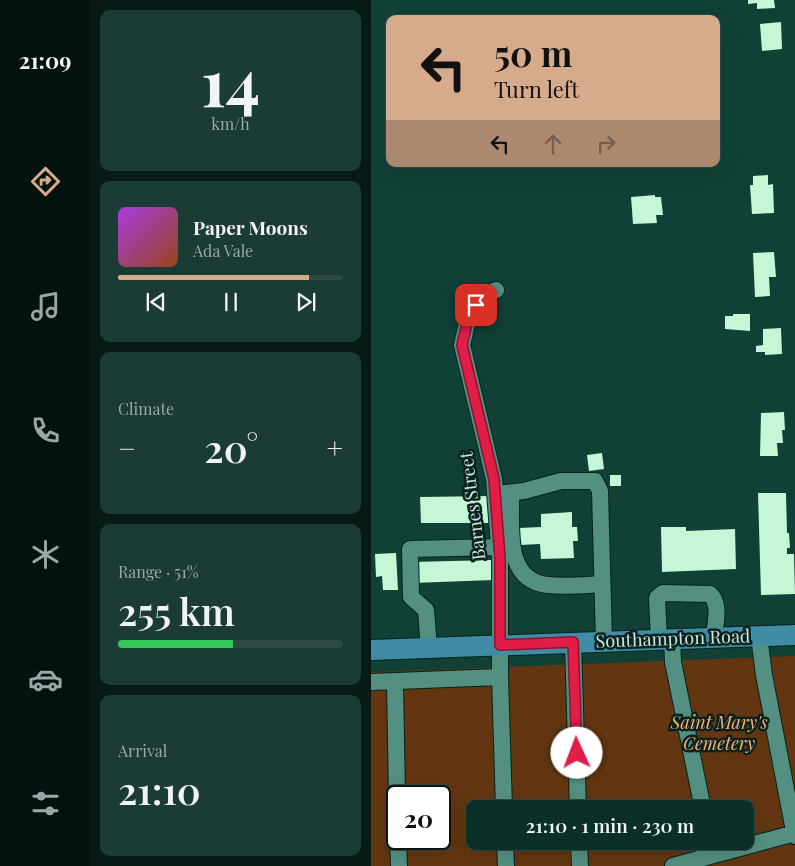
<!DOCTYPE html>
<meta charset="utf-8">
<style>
body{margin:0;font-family:"Playfair Display",serif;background:#1a3c34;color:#f1f3f6;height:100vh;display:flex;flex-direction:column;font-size:19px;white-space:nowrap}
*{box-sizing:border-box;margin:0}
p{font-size:16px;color:#9aa9a8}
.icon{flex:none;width:28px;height:28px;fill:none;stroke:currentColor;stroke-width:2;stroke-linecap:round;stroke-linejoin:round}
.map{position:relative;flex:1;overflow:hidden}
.side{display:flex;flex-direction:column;gap:10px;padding:10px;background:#071a16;width:281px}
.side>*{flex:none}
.banner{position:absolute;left:15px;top:15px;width:334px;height:152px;border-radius:10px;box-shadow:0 5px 20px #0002,0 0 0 1px #2c4b45;background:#d6ab8b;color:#111;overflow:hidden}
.speed{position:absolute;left:15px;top:785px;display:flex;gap:10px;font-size:25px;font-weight:700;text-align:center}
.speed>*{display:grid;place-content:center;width:65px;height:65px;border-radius:50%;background:#0c3028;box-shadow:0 5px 20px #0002,0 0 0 1px #2c4b45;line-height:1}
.speed .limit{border:2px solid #111;border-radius:8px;background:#fff;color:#111}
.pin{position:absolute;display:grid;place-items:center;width:42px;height:42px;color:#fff;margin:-21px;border-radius:10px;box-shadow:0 2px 8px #0006}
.me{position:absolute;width:55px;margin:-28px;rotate:358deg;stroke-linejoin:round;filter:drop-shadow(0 0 4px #0008)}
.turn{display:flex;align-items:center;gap:18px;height:105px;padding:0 25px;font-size:22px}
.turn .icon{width:65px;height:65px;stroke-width:2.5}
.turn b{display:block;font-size:35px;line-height:42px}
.lanes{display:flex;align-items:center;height:48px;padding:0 25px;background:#0003;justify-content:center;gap:25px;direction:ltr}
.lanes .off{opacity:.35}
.big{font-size:38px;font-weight:600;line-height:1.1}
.side .widget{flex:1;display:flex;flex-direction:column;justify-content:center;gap:8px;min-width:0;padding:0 18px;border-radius:10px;background:#1a3c34}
.side .dial{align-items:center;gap:0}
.dial b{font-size:65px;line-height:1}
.song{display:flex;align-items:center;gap:15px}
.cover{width:60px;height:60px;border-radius:8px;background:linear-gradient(135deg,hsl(280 70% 55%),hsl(20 70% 35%))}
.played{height:5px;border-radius:2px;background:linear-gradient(90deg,#d6ab8b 85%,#2c4b45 85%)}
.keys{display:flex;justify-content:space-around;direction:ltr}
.heat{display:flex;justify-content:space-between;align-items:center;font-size:28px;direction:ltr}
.charge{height:8px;border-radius:4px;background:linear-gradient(90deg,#34c759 51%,#2c4b45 0)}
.trip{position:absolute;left:95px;top:800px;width:288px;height:50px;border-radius:10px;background:#0c3028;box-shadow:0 5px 20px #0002,0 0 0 1px #2c4b45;font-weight:600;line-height:50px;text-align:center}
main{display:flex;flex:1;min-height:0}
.tabs{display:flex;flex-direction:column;width:90px;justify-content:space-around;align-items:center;background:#051310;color:#9aa9a8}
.tabs .icon{width:35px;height:35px}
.tabs .current{color:#d6ab8b}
.tabs b{font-size:22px;color:#f1f3f6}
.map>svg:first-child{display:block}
.green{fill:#633611;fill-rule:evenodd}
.building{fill:#c5f7d6}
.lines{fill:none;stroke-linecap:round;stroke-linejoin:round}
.minor-casing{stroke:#03241e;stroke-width:18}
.major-casing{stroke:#03241e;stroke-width:22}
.minor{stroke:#549082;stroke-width:16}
.major{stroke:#408ca4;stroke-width:20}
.route-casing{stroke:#92132f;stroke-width:12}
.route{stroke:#e11d48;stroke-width:9}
.labels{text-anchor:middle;stroke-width:5;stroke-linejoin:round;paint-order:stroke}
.street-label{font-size:18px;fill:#c9e7de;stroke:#0a231e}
.park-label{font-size:18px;font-style:italic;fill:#fcae75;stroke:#0a231e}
</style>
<main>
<nav class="tabs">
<b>21:09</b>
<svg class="icon current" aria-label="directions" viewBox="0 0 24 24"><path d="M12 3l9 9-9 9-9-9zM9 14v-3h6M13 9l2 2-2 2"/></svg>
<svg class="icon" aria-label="music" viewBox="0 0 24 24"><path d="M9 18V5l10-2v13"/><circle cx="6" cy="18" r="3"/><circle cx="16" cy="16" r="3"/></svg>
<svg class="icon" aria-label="phone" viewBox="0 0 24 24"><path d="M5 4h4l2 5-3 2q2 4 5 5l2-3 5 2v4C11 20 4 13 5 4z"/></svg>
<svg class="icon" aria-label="climate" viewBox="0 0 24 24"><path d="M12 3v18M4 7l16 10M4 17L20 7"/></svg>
<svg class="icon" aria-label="car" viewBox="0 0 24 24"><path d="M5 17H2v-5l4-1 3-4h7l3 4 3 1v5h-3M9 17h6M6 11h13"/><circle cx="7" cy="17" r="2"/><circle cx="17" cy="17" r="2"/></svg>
<svg class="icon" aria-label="filters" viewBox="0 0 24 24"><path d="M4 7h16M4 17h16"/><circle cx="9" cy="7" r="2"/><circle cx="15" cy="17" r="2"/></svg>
</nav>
<section class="side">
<div class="widget dial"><b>14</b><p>km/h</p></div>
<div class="widget">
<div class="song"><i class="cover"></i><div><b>Paper Moons</b><p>Ada Vale</p></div></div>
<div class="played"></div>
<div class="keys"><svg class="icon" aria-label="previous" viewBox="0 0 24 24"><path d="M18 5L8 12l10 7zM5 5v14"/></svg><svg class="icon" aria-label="pause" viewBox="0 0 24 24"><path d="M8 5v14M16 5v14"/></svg><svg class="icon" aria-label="next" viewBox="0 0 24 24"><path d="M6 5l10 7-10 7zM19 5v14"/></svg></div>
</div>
<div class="widget"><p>Climate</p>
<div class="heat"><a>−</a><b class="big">20°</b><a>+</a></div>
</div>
<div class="widget"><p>Range · 51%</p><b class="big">255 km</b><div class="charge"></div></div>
<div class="widget"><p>Arrival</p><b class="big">21:10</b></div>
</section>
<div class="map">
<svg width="424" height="866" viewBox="0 0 424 866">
<rect width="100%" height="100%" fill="#104036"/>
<!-- green -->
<path class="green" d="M424 656V866H0V672ZM26 796H69V839H26ZM104 809H374V841H104Z"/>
<!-- building -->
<path class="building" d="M377 0H403L404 8 386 9V3L377 4Z
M410 22 411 49 391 51 389 24Z
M397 175V185L402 184 403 213 381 214 379 185H382V176Z
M284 195V197H290L292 215H285L286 223 262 224 260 197Z
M403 252 405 277H398L399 296 384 297 382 253Z
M362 314H379V331L354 329V316H362Z
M410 328 411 354 394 355V352H385V346L392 345V329Z
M413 412 414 430H411L412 443H406L407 456H389L390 413Z
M231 453 233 469 218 471 216 455Z
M239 475H250V486H239Z
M387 493H415L416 533H418L419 548H416V554H423L424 594 390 595Z
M120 496V523H50L49 497Z
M201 512V527H206L207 541H202L203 558 170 559 169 544 149 545 148 528 170 527V514Z
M290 527H315V531L364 529 365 569 291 572Z
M25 553 27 590H12L11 576 5 577 4 554Z
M121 560 122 580 42 583 41 562Z"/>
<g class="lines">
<defs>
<path id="minor" d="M125 290 111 296 98 315 91 345 123 479 129 558V677L133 809
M140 493C141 525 132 581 177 585 195 587 213 585 231 584
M125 494 153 491 190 481H224L229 491 233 641
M388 636 393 675 424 836
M288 639 286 598 292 593 339 594C350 604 344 624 343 637
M301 639 302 662 332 809
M202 642 207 809
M58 648 55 610 40 597 39 549 129 547
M0 682 129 677
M24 682 26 797
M27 839 28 866
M134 841 135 866
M208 841 209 866
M302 866 424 833"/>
<path id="major" d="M0 650 424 635"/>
</defs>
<!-- minor casing -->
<use href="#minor" class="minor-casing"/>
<!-- major casing -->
<use href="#major" class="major-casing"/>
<!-- minor -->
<use href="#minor" class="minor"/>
<!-- major -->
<use href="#major" class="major"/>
</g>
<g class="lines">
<defs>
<path id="route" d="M105 305 98 315 91 345 123 479 129 558V645L202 642 206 753"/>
</defs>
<!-- route casing -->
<use href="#route" class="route-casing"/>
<!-- route -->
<use href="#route" class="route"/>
</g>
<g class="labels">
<!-- street labels -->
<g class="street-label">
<text transform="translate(102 506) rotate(-97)" y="6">Barnes Street</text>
<text transform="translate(302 639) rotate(-2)" y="6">Southampton Road</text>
</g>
<!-- park labels -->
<g class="park-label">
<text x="348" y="729">Saint Mary's<tspan x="348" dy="21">Cemetery</tspan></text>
</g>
</g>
</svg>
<div class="speed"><div class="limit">20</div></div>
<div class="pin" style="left:105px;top:305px;background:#d93025"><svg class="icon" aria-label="arrive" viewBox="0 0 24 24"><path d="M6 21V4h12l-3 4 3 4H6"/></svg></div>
<svg class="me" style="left:206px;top:753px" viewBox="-20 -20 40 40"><circle r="19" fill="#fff"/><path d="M0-13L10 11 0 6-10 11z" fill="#e11d48"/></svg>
<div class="trip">21:10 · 1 min · 230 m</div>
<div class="banner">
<div class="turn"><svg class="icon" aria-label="left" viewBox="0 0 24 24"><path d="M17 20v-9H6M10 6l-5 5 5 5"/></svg><div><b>50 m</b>Turn left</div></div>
<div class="lanes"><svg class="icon" aria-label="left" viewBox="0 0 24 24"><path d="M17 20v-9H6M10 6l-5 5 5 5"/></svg><svg class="icon off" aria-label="ahead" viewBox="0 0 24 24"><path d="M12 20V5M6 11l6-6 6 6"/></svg><svg class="icon off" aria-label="right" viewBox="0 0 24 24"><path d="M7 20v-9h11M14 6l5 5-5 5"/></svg></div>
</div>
</div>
</main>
